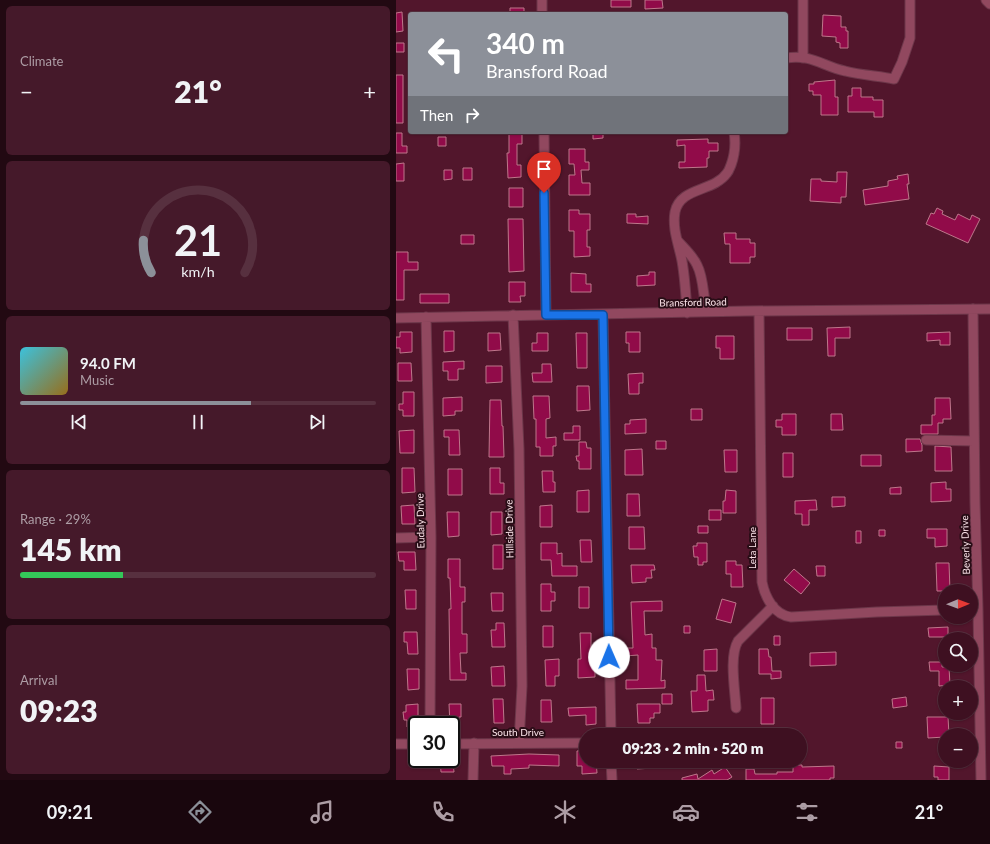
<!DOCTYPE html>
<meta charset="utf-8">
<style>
body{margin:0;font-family:Lato,sans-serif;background:#45192a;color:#f1f3f6;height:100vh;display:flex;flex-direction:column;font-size:15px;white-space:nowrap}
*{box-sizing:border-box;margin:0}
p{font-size:13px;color:#ad9da5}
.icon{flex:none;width:22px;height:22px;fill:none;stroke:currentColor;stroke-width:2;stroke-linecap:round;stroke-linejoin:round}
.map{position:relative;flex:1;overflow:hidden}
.sheet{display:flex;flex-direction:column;gap:6px;padding:6px;background:#220912;width:396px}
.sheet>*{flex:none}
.top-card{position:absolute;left:12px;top:12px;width:380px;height:122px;border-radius:4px;box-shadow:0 1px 3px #0004,0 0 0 1px #57303f;background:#8c9099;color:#fff;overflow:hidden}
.needle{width:26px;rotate:89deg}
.tools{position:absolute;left:542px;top:584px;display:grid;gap:8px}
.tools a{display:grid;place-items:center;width:40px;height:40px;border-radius:50%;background:#3e1021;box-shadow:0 1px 3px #0004,0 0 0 1px #57303f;font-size:20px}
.speed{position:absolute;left:12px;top:716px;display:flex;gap:8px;font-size:20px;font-weight:700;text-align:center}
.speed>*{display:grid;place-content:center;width:52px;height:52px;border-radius:50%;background:#3e1021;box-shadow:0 1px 3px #0004,0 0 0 1px #57303f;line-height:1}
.speed .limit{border:2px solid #111;border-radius:6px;background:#fff;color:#111}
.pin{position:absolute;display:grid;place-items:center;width:34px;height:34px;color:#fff;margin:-41px -17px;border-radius:50% 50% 50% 0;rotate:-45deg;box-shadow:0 0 4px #0007}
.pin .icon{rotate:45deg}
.me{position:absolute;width:44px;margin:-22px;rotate:359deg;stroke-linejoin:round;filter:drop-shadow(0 0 3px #0008)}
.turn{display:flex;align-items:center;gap:14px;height:84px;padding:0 12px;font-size:18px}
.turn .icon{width:52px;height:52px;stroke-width:2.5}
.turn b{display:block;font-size:28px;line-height:34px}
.then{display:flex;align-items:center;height:38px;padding:0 12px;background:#0003;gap:8px;font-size:15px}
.big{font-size:30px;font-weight:800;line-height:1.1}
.sheet .card{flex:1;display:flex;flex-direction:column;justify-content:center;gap:6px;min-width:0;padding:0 14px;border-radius:6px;background:#45192a}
.sheet .dial{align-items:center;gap:0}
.dial svg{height:104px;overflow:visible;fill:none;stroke:#57303f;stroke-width:7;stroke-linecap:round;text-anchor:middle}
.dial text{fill:#f1f3f6;stroke:none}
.song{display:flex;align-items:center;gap:12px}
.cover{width:48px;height:48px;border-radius:6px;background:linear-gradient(135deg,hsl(190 70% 55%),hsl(40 70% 35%))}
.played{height:4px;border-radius:2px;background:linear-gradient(90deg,#8c9099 65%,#57303f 65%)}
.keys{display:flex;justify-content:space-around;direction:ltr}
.heat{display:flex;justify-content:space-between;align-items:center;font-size:22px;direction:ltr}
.charge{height:6px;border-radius:3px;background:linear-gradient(90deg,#34c759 29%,#57303f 0)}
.trip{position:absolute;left:183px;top:728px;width:228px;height:40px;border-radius:20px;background:#3e1021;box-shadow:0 1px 3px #0004,0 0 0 1px #57303f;font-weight:800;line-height:40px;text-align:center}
.menu{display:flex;height:64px;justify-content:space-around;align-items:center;background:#19060d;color:#ad9da5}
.menu .icon{width:28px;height:28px}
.menu .on{color:#8c9099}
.menu b{font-size:18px;color:#f1f3f6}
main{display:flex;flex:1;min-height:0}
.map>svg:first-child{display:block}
.building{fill:#910b49;stroke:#be778b}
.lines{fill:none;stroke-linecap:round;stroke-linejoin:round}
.minor-casing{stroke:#6d374a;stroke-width:11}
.minor{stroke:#91485f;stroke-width:9}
.route-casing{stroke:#114b97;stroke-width:10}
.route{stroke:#1a73e8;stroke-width:7}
.labels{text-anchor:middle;stroke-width:4;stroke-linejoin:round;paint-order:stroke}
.street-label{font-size:10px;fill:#fce4ea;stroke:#280d16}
</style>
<main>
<section class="sheet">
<div class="card"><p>Climate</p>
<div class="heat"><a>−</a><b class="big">21°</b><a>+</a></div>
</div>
<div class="card dial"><svg viewBox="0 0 100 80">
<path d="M14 69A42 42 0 1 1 86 69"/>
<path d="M14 69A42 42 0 0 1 8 44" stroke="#8c9099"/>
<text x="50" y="56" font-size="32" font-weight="700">21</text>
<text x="50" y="72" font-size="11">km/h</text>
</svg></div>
<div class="card">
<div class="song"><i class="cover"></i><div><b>94.0 FM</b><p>Music</p></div></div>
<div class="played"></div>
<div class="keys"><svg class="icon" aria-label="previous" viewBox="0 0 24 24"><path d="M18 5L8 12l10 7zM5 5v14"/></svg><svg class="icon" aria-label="pause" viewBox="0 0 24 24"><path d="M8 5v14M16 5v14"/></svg><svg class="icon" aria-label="next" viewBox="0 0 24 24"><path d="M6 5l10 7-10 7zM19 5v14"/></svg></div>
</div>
<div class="card"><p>Range · 29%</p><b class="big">145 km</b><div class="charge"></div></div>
<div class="card"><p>Arrival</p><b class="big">09:23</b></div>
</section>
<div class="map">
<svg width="594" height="780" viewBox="0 0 594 780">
<rect width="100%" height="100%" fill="#52162c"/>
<!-- building -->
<path class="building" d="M215 0H235V7H215Z
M249 0H266L267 8 249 9Z
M114 8H128V14H114Z
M6 12 7 31 0 32V13Z
M427 15 445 16V27H450V31H452V48H444V43L440 42V37L426 36Z
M0 43H8V52H0Z
M0 75H7V123H0Z
M439 80V97H442V115H425V95H417V91H413V84H418V82Z
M456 88H465V97H477V100H487V117H478V112H452V96H456Z
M113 132H126V144H121V165H125V177L112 178 111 153H113Z
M197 132H207V138L197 139Z
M0 133H6V146H11V153H0Z
M42 137H50V146H42Z
M312 139V143H322V151H313V158H311V167L283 168V162H289V145L281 146V140Z
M173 149H189V162H193V170H185L186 183H194V195H173V175H179L178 164H173Z
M8 163V181H0V164Z
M67 168H76V180H67Z
M48 170H56V179L48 180Z
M441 172H451L450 197H445V203L414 201 415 179H425V181L441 182Z
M512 174 513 184H511L513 199 469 205 467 190 492 186V181L502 179 501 176Z
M113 188H127V207H113Z
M541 208 547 211 546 214 559 220 562 214 574 220 576 215 584 219 572 243 530 224 535 213 538 214Z
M173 210H183V214H194V230H191V247H194V256L178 257V231H173Z
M231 214H240V217L252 216V224L231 223Z
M112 219H127L128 271 113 272Z
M328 233H340V239H354V243H359V257H354V263H334V244H329Z
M65 235H78V244H65Z
M0 252H12V262H22V270H8V300H0Z
M253 272H259V285L241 286V276L253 275Z
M175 273 190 274V284H195V292H175Z
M113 282H129V296H124L125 302H113Z
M24 294H53V303H24Z
M454 327V338H439V356H432L431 328Z
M391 328H416V340H391Z
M48 331H58V351L48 352Z
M4 332H16V352L4 353V348H0V337H4Z
M230 332H244V352H233V343H230Z
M554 332V345H544V340L531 341V333Z
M92 333H104L105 350 92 351Z
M141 333H152V351H136V343H141Z
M180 333H191V368H181Z
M320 336H338V359H324V348H320Z
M68 361V369H62V380H52V371H47V362Z
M2 363H15L16 381H2Z
M146 364H155L156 382H137L136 373H146Z
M90 366H106V382L90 383Z
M247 373V383H243V394H233L232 374Z
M181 386H193L194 410 181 411Z
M7 392H18V416H7V410H3V404H7Z
M137 396H153L154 418 150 419V438L160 437V446H157V456H144V447H140V419H138Z
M66 397V411H59V415L47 416V398Z
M539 398H554L555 419H547V423H542V434H525V425H536V415H539Z
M94 400H105L106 426H107L108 457H93Z
M295 409H306V420H295Z
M386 414H400V435H386V427H380V420H386Z
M435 414H446L447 430H435Z
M250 419V433L229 434V424H234V420Z
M177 426H184V440H168V433H177Z
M18 430V453H4L3 431Z
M48 430H63L64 455H53V437H48Z
M510 439H524L526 445V451L510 452Z
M260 441H270V449H260Z
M183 442H190L191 448H195V469H183V461H181L180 456H183Z
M539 446 555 447 556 471H539Z
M246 449 247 475H229V450Z
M328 450H341V472H329Z
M387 453H397V477H387Z
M465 455H485V466H465Z
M6 468H18L19 492 6 493Z
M94 468H104V483H108V494H94Z
M52 469H66V495H52Z
M146 471H157V482H159V492H147Z
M550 482V489H555V501L535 502V483Z
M505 487V494H494V488Z
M193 490V512H181V491Z
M330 490 340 491V513H327V501H329Z
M231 494H243L244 516H231Z
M436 497H449V506L436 507Z
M420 500 421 510H413V525H406V514H399V501Z
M18 505 19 524H6L5 506Z
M156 505V527H144V506Z
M313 510H325V520H313Z
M51 512H63V536L52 537Z
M95 512H106V534L95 535Z
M302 526H312V533H302Z
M233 527H248L249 549H233Z
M531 529H551V546L539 547V538H531Z
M483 530H489V536H483Z
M460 531H465V543H460Z
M184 540H195L196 562H185Z
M145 543H161V554L166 553V566H181V576H156L155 560H145Z
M301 543H311V562H307V565H302V557H298L297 546H301Z
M97 545H107V569H97Z
M2 552H19L20 570H8V561H3Z
M52 559H64V587H69V602H66V634H71V653H64L65 673H70V680H54L53 609H55L54 578H52Z
M330 561H340V565H346L347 587H335V574H330Z
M540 563H553L554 591H541Z
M235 565H258L259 570H255L256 578H250V582L236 583Z
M420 566H429V576H421Z
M398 569 414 583 405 594 388 580Z
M145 584H155V592H159V601H155V611H145Z
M183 587H193V608H183Z
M9 590H20V609H10Z
M95 593H107V611H96Z
M326 599 340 603 335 623 320 619Z
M266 601V611H248L249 635 256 634V648H260V660H266L265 681 269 680V688L230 689V680H242V655L229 656V648H237L235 602Z
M100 623H108L109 647H96L95 630H100Z
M147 626H157V647H147Z
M288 626H294V633H288Z
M552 627V637H533L532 628Z
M8 632H21L22 654H12L11 642H8Z
M184 633H195V659H199V677L182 678V659H185Z
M378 636H384V645H378Z
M321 649V671H308V650Z
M363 649H372L373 657H375L376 671H385V678L375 679V674H363Z
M440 652V665L414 666V653Z
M163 659V676H159V686H150L149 660Z
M533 662H546V667H553L554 685 543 686V671H534Z
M108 666 109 686H96L95 667Z
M11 669H23V689L12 690Z
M301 675H309L310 691 317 690 318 700H312V711L296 712 295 691H301Z
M266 694H276V704H266Z
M510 697 511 706 497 708 496 699Z
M365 698H378V724H365Z
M97 699H107L108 723H98Z
M145 700H155L156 722H145Z
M22 704V725H21V727H11V720H8L7 712H10V705Z
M53 704H65V717H63V728H55V725H54Z
M241 704H264V713H258V718H254V723H242Z
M200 707V724L190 725V715L173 716 172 708Z
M531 717H552L553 735H549V737L532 738Z
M331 730H356V735H331Z
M500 742H506V748H500Z
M190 750V761H200L201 773 186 774V766H181V751Z
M55 753H61L62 762H57L58 772H45L44 759H55Z
M133 754 163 755V766L133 765V768L115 769V774H108V766H96L95 756Z
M240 761H257V768L241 769Z
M397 765H406V767L438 766V778H434V780H350V769H358L359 774H381V772H397Z
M538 766 553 767V780H542V777H538Z
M329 767 336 777 331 780H286V778L301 774 302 779 316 770 318 774Z"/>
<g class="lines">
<defs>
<path id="minor" d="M146 0V14
M590 0 594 4
M390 58C416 54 426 66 449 71 465 75 482 76 498 79L506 62 514 38V0
M407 58V0
M148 132 150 315
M281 240C288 248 297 256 301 265 308 278 307 298 311 312
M577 309 579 502 582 610 585 780
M363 311 366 582C369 597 378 615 395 617L481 612 549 610
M291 313C290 295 289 278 286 261 283 245 276 229 279 212 284 187 318 192 331 173 333 171 334 167 335 165 339 154 340 144 338 132
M117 315 123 449 126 686 123 743
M207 315 215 735
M30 317 35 537 34 725
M0 318 351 311 594 309
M530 440 578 441
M0 538 35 537
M340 708C339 690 333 656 342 641L377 606
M0 744H21
M55 744 190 743
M215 761 216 780
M77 780 78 743"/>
</defs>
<!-- minor casing -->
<use href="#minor" class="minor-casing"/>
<!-- minor -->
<use href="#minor" class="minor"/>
</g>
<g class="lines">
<defs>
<path id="route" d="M148 193 150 315H207L213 657"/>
</defs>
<!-- route casing -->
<use href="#route" class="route-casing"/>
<!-- route -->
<use href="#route" class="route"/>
</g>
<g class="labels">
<!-- street labels -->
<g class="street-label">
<text transform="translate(297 302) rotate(-1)" y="4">Bransford Road</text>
<text transform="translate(24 521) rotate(-91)" y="4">Eudaly Drive</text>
<text transform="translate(113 529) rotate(-91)" y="4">Hillside Drive</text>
<text transform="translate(569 545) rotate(-92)" y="4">Beverly Drive</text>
<text transform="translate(356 548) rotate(-90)" y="4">Leta Lane</text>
<text x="122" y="736">South Drive</text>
</g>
</g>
</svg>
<div class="tools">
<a><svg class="needle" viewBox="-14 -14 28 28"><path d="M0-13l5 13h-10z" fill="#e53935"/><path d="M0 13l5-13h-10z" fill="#ad9da5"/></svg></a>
<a><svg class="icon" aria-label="search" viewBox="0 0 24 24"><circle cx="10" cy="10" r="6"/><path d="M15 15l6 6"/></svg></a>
<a>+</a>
<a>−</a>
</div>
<div class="speed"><div class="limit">30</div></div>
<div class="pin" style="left:148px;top:193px;background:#d93025"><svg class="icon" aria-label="arrive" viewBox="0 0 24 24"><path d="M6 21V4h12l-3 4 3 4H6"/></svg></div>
<svg class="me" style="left:213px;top:657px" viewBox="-20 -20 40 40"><circle r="19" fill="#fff"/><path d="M0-13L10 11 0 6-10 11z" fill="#1a73e8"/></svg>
<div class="trip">09:23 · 2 min · 520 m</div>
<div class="top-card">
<div class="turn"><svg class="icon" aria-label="left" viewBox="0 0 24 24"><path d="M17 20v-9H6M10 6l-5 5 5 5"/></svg><div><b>340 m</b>Bransford Road</div></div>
<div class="then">Then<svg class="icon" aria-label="right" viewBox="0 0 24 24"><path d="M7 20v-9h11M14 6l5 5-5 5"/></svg></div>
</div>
</div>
</main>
<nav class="menu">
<b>09:21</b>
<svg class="icon on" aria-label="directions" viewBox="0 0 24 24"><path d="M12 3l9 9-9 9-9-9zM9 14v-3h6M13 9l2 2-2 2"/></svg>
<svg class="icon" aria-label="music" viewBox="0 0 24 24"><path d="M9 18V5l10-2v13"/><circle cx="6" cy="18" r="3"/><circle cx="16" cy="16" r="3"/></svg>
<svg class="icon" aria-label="phone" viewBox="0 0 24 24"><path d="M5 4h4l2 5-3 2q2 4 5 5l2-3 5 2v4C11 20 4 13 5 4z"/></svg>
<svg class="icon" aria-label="climate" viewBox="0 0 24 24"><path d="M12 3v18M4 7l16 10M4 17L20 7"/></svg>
<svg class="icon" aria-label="car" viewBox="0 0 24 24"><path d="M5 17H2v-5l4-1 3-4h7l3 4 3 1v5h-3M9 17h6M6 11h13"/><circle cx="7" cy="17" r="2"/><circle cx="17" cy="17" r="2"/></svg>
<svg class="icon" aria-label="filters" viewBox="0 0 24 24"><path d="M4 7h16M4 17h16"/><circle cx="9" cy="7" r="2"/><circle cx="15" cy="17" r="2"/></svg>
<b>21°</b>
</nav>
